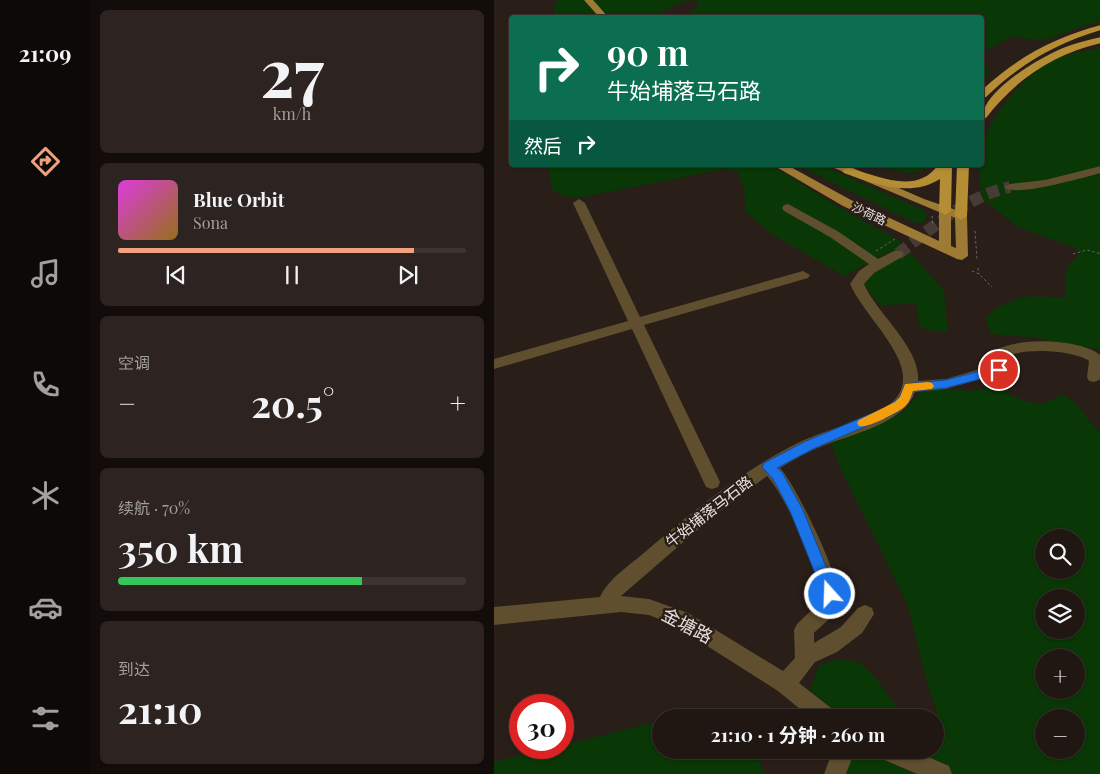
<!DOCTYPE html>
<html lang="zh">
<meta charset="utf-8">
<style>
body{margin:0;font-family:"Playfair Display","Noto Sans SC",serif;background:#2d2320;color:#f1f3f6;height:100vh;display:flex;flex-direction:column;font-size:19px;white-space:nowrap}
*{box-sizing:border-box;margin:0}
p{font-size:16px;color:#a29f9f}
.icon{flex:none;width:28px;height:28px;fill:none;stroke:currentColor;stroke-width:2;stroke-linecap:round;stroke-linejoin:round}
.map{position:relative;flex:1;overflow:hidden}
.sheet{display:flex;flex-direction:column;gap:10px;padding:10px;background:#120c0a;width:404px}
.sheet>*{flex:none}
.hud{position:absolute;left:15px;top:15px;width:475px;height:152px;border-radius:5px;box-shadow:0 1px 4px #0004,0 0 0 1px #3d3532;background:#0b6e4f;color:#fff;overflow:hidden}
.tools{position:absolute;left:541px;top:529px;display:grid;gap:10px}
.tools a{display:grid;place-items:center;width:50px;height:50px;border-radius:50%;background:#201612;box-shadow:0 1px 4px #0004,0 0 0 1px #3d3532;font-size:25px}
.speed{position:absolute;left:15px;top:694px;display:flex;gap:10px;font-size:25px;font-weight:700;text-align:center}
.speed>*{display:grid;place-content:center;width:65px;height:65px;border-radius:50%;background:#201612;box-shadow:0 1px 4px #0004,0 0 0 1px #3d3532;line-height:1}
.speed .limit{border:8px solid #d22;background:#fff;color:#111}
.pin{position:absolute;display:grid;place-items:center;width:42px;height:42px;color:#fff;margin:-21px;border:2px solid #fff;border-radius:50%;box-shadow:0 1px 5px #0007}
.me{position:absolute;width:55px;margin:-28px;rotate:340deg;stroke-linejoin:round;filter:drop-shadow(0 0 4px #0008)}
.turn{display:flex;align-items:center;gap:18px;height:105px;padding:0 15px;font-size:22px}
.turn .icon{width:65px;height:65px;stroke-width:2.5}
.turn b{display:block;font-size:35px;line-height:42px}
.then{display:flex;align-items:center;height:48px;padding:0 15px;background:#0003;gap:10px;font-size:19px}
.big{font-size:38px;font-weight:700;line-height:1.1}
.sheet .widget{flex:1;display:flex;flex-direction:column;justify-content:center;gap:8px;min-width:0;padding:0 18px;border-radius:8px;background:#2d2320}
.sheet .dial{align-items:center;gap:0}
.dial b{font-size:65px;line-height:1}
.song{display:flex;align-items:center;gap:15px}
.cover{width:60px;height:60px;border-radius:8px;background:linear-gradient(135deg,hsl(300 70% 55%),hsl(40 70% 35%))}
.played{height:5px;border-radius:2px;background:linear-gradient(90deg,#f1a17c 85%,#3d3532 85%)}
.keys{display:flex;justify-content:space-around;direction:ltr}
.heat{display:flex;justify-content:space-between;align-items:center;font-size:28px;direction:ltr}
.charge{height:8px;border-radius:4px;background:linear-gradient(90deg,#34c759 70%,#3d3532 0)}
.trip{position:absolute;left:158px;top:709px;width:292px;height:50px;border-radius:25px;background:#201612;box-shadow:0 1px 4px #0004,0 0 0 1px #3d3532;font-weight:700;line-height:50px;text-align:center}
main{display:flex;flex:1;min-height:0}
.tabs{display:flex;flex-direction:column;width:90px;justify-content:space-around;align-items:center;background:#0d0907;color:#a29f9f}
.tabs .icon{width:35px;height:35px}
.tabs .current{color:#f1a17c}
.tabs b{font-size:22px;color:#f1f3f6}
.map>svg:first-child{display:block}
.green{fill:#093705;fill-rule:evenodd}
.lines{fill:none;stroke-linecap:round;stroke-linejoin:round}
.minor-tunnel{stroke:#463b35;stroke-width:12;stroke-dasharray:12 6;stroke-linecap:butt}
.path{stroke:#716661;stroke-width:1;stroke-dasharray:2.5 2.5;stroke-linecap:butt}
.minor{fill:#5f4f2f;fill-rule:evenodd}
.major{fill:#9d7b35;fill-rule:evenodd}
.highway{fill:#b58d35;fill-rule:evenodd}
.route{fill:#1a73e8;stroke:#114b97}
.slow{fill:#f59e0b}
.labels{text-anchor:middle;stroke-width:5;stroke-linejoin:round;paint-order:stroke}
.far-street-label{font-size:12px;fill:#e8dfdb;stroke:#2a1e18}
.street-label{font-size:15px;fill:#e8dfdb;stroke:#2a1e18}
.near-street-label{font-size:18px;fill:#e8dfdb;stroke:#2a1e18}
</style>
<main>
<nav class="tabs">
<b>21:09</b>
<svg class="icon current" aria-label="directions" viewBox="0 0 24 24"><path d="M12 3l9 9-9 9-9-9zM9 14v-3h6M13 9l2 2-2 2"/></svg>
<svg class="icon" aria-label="music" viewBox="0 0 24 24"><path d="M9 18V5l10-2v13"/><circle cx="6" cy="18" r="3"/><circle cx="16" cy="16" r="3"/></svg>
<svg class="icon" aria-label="phone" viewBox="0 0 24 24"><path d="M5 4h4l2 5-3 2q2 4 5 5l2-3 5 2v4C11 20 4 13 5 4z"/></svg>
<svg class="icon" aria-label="climate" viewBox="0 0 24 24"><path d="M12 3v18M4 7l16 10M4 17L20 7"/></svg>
<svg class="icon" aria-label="car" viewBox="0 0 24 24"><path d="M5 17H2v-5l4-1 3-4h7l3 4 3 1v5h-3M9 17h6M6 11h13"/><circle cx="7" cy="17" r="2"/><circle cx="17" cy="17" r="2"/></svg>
<svg class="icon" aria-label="filters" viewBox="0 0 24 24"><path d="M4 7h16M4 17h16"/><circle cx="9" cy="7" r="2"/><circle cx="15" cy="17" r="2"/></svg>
</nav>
<section class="sheet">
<div class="widget dial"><b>27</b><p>km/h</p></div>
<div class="widget">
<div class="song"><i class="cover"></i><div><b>Blue Orbit</b><p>Sona</p></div></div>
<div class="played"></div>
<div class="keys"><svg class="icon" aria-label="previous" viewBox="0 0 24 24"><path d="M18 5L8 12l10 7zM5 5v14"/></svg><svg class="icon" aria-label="pause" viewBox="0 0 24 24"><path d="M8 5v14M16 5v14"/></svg><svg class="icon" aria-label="next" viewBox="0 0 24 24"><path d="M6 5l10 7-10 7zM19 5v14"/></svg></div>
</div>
<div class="widget"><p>空调</p>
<div class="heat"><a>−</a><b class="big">20.5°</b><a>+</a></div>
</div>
<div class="widget"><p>续航 · 70%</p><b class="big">350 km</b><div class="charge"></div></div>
<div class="widget"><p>到达</p><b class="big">21:10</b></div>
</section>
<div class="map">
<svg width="607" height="774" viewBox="0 0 607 774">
<rect width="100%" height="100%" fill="#2a1e18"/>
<!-- green -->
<path class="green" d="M63 0H607L606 22 588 26 555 39 545 40 521 37 513 39 491 51 489 55 495 73 488 84V18L191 17 192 14 203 8 205 4 199 0 183 4 160 17 58 18Z
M606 48V349L571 346 546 338 497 334C495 329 492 325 493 319 495 309 523 298 532 297 544 296 556 297 568 298L572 296C570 275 570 269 586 253L581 248 524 227 487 198 485 165H488C488 160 487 154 488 150 493 118 532 73 562 59 576 53 591 51 606 48Z
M54 165H277L343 206 406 241 450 291 454 332 438 331 425 326 422 303 387 306 370 285 381 272 409 256 399 250 350 276 276 233 252 212 250 190 244 172 231 169 84 198 66 195 58 189Z
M303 165H327L431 211 433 217 429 223 419 222Z
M384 165H436C421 179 400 171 384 165Z
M437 387 475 391 498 387 508 390 531 401 547 404 569 395C587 403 592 420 606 432V774H348L356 750H441V734L446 723 431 675 414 606 345 465 337 443 409 412 427 392ZM550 538H582V570H550ZM550 598H582V630H550ZM550 658H582V690H550ZM550 718H582V750H550Z
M345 659 365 662 382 678 409 717H347L316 690 325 665Z
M166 721V750H256L265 760 271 774H0V762L58 748H69V745Z"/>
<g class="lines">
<!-- minor-tunnel -->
<path class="minor-tunnel" d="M404 254C438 228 473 196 516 187"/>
<!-- path -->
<path class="path" d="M438 216 439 226
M481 231 483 260
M382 251 401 239
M579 254 593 250 607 254
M484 268 485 274
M478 271 485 274 498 287"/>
<!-- minor -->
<path class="minor" d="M607 166V173C590 177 521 198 510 187L516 184 551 180Z
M85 199 91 203 146 317 309 271 316 275 314 278 150 325 226 482 224 487 218 489 212 487 138 329 0 369V359L134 321 79 203Z
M294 204 345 232 384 259 400 251H408L410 254 408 257 380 273 370 284C383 314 427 348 424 381L452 379 486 369C489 333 587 336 607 356V379L600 382 595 381 593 377 595 361C578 349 511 345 501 366L518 367 520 371 518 375 493 377 452 389 421 392C410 423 359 434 331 445 315 451 300 459 286 468 302 485 347 578 345 600 344 614 329 624 320 633V643L347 627 364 608 371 605 378 608 380 614 368 633 343 652 321 662 305 683 341 711 344 718H317L284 691 180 625 155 615 127 612 0 625V607L106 597C115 578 135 566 151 552 200 510 250 469 308 441 337 428 369 422 396 404 404 398 409 389 409 379 411 351 368 312 356 284L365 271 375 264 336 237 290 211 288 208 290 205ZM273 476C292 496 326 574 327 601L303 624 300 630 301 658 289 671 194 613 155 599 127 596 223 513Z
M339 750H361L352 774H330Z
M383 750H418L455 766 458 774H423L386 758Z"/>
<!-- major -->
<path class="major" d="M90 0H99L115 18H106Z
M279 165H293L357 200 445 241V212L338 167 336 165H352L430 199 471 213 473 216 474 256 468 260 463 259 349 206ZM457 216 461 218 462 248 457 246Z"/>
<!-- highway -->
<path class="highway" d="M607 25V30C562 43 525 65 492 97L488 98V90C522 58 561 37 607 25Z
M607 37V43C559 54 521 80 492 118L488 119C488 91 545 58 569 48 581 43 594 40 607 37Z
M444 165H458L457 211 451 215 445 211 446 179C416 198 381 184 350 173L348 171 354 168C383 175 422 196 444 165Z
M463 165H475L473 216 467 220 461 216Z"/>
</g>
<!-- route -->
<path class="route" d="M505 366 511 370 509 373 452 388 419 391 415 402 402 413 319 449 283 468 288 472 309 510 343 594 341 598 336 600 331 598 296 511 279 479 268 467 270 463 310 442 393 407 406 397 411 384 452 380Z"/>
<!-- slow -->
<path class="slow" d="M434 382 438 383 440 386 438 389 419 391C417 397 415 404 409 408 402 413 373 429 365 426L363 423 365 420 401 402 406 397 411 384Z"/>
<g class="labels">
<!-- far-street labels -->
<g class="far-street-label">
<text transform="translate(375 214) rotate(26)" y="4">沙荷路</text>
</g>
<!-- street labels -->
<g class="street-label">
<text transform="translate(215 512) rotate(-38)" y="5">牛始埔落马石路</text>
</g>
<!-- near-street labels -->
<g class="near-street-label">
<text transform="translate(193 626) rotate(28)" y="6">金塘路</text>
</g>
</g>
</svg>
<div class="tools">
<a><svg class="icon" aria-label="search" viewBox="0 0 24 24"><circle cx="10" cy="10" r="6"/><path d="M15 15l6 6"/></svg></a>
<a><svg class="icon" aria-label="layers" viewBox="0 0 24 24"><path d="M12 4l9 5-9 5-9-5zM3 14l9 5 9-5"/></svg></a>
<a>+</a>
<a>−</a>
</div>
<div class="speed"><div class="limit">30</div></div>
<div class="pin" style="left:505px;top:370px;background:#d93025"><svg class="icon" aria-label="arrive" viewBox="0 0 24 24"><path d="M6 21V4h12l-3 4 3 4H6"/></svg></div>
<svg class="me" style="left:336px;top:594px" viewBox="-20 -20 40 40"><circle r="17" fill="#1a73e8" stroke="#fff" stroke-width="3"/><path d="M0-11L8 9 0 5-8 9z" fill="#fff"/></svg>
<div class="trip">21:10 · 1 分钟 · 260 m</div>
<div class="hud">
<div class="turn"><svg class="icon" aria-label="right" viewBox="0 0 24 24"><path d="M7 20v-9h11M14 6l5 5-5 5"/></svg><div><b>90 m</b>牛始埔落马石路</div></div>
<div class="then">然后<svg class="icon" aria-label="right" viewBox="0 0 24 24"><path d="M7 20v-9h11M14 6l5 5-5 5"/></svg></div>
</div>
</div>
</main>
